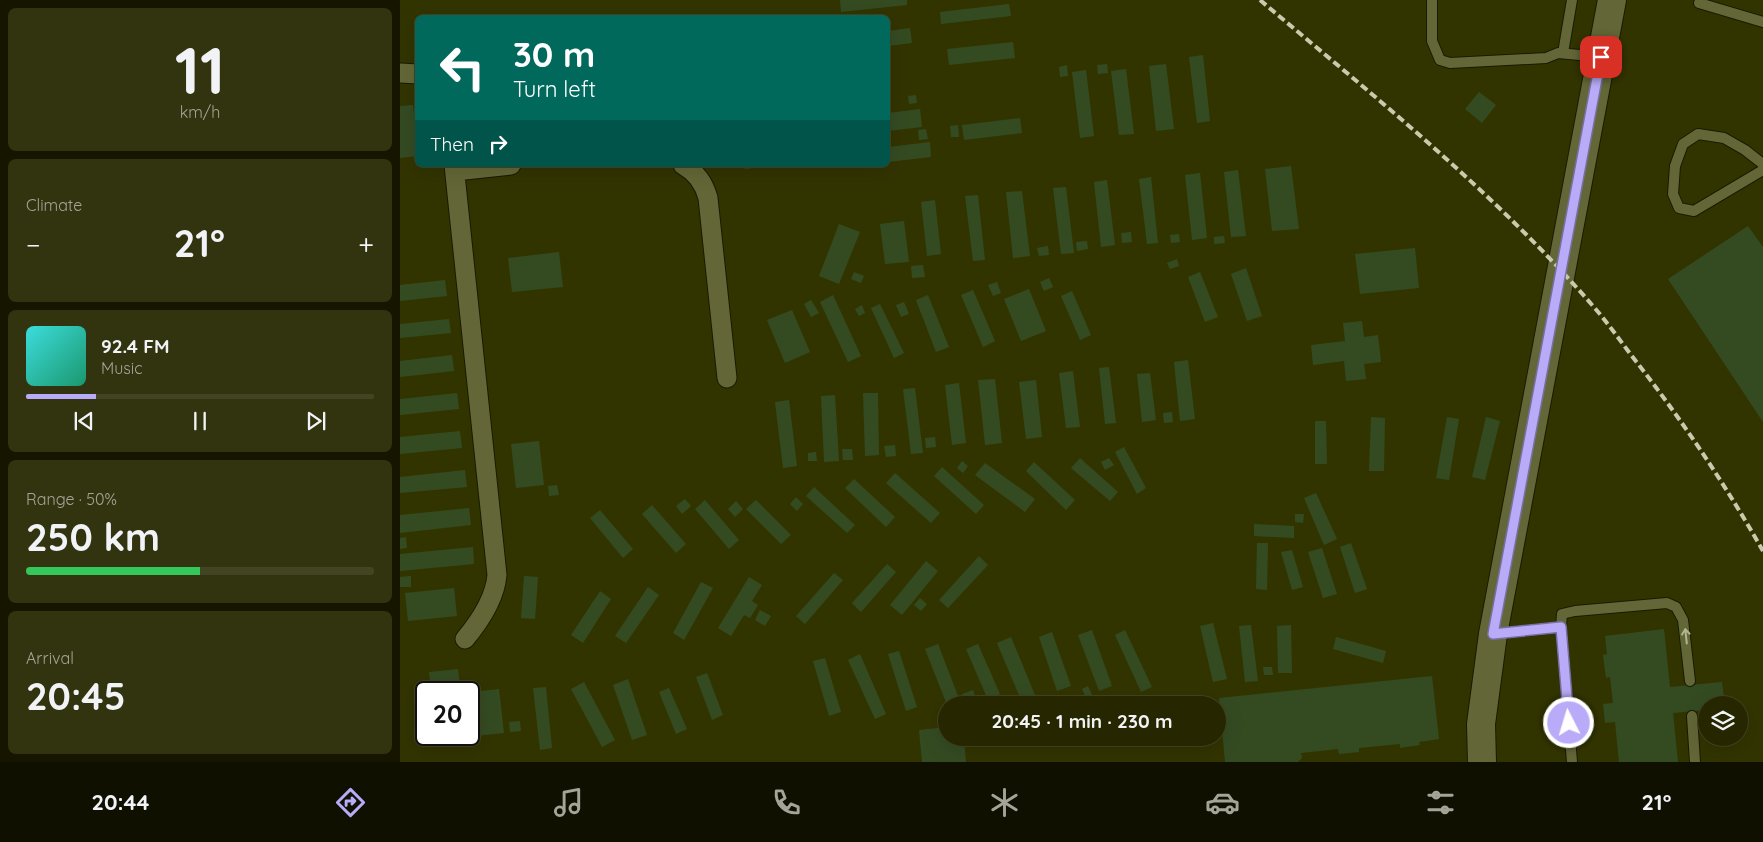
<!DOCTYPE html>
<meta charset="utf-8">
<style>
body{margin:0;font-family:Quicksand,sans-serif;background:#32330f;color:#f1f3f6;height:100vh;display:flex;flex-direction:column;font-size:19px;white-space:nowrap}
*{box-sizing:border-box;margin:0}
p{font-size:16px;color:#a4a599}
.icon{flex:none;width:28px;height:28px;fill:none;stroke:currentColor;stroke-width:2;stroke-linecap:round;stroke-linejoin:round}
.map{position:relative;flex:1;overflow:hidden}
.panel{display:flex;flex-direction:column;gap:8px;padding:8px;background:#151500;width:400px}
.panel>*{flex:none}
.guide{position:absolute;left:15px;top:15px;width:475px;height:152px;border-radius:8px;box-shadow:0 5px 20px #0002,0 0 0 1px #424422;background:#00695c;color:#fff;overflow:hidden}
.buttons{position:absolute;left:1298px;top:696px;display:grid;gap:10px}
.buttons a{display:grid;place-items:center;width:50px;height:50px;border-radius:50%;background:#262700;box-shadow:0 5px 20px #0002,0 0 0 1px #424422;font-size:25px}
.speed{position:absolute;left:15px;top:681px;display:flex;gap:10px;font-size:25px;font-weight:700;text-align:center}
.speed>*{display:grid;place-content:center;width:65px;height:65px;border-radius:50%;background:#262700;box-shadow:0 5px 20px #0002,0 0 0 1px #424422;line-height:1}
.speed .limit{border:2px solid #111;border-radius:8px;background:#fff;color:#111}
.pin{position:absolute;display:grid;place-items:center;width:42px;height:42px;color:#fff;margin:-21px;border-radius:10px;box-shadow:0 2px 8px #0006}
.me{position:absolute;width:55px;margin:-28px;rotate:355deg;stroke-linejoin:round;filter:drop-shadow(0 0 4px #0008)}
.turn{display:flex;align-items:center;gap:18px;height:105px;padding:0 15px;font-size:22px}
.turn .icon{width:65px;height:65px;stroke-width:2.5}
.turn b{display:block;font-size:35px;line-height:42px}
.then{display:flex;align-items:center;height:48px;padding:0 15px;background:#0003;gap:10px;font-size:19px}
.big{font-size:38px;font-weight:700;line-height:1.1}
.panel .card{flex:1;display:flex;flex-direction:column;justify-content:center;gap:8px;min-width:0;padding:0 18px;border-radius:8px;background:#32330f}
.panel .dial{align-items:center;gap:0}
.dial b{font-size:65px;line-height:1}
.song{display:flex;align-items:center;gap:15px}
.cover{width:60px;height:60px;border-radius:8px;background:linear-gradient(135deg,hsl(180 70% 55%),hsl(160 70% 35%))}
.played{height:5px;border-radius:2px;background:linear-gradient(90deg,#b9abf7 20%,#424422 20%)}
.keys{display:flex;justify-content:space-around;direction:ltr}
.heat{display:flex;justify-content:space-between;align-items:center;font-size:28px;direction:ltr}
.charge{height:8px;border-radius:4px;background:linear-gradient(90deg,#34c759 50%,#424422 0)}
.trip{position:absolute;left:538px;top:696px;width:288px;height:50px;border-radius:25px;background:#262700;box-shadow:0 5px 20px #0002,0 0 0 1px #424422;font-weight:700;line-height:50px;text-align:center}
.tab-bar{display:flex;height:80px;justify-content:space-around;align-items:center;background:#0f1000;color:#a4a599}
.tab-bar .icon{width:35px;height:35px}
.tab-bar .active{color:#b9abf7}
.tab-bar b{font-size:22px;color:#f1f3f6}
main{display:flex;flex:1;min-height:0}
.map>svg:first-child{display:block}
.building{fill:#344b22}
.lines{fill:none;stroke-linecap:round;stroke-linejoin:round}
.service-casing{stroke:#191b03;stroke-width:12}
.minor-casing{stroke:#191b03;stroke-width:21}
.secondary-casing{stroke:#191b03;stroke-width:30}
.service{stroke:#636737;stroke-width:10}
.minor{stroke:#636737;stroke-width:19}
.secondary{stroke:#636737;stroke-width:28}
.rail{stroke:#c8cbad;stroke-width:4;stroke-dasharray:8 4;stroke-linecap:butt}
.oneway{stroke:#b2b592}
.route-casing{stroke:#786fa1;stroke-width:12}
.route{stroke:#b9abf7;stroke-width:9}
</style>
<main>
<section class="panel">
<div class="card dial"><b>11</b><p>km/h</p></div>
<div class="card"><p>Climate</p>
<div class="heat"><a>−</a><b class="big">21°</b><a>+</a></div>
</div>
<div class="card">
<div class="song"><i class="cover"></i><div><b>92.4 FM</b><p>Music</p></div></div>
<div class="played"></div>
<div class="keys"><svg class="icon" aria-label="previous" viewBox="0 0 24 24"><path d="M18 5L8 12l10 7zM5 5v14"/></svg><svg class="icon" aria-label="pause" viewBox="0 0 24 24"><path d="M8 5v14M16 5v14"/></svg><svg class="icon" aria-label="next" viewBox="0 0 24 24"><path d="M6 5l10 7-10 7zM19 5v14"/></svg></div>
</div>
<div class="card"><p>Range · 50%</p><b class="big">250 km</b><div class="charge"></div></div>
<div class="card"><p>Arrival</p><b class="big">20:45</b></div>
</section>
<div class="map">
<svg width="1363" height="762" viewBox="0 0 1363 762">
<rect width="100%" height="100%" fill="#323400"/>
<!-- building -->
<path class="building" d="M440 0H507V5L441 12Z
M609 4 611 16 541 24 540 12Z
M510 28 512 43 488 46V31Z
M613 42 615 58 549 65 547 49Z
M803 55 810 121 797 123 789 57Z
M707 64 708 73 698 74 697 65Z
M766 64 774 129 756 131 749 66Z
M667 65 668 76 660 77 659 67Z
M726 69 734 134 719 135 711 71Z
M686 70 694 136 680 138 672 72Z
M1079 92 1096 105 1082 123 1065 109Z
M516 95 517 103 509 104 508 96Z
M13 105 18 156 0 158V106Z
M520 109 522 127 488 131V113Z
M620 118 622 133 564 140 562 125Z
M558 125 559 137H551L550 126Z
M526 129 528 139 519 140 518 130Z
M530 142 531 157 488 162V147Z
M344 165H369L370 166 345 169Z
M891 166 899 229 872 231 865 169Z
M838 170 846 236 831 237 824 172Z
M800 173 807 238 792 240 785 175Z
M751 177 758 243 747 244 739 179Z
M707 180 715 245 701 247 694 182Z
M666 187 674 253 661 254 653 188Z
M622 191 630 256 613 258 606 192Z
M578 195 585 260 573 261 565 196Z
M535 200 541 254 527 256 521 202Z
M504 221 509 262 485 264 480 224Z
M439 224 460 232 439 284 419 276Z
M1348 226 1363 247V422L1268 279Z
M731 232 732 242 722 243 721 233Z
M779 234 780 242 771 243 770 235Z
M824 236 825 243 814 244V237Z
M687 241 688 249 677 251 676 242Z
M648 246 649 255 639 256 637 248Z
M1015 248 1019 288 960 294 955 254Z
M159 252 163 287 112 292 108 258Z
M777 259 779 266 770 269 767 263Z
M523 265 525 277 512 278 511 266Z
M846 268 862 316 847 321 831 274Z
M454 272 464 276 461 283 451 279Z
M800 272 818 317 805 322 788 277Z
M649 278 653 287 644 291 640 282Z
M45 280 47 296 0 301V285Z
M597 282 601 293 593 296 588 285Z
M629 289 646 331 621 341 604 299Z
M573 290 595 341 583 347 561 295Z
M672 291 691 335 680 340 661 296Z
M433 295 461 356 448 362 420 302Z
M528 295 549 347 536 352 516 300Z
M411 300 419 313 411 317 404 304Z
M504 302 509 314 501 317 496 305Z
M480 304 504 353 494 358 471 308Z
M462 305 465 313 459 316 455 309Z
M392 310 410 352 385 363 367 320Z
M49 319 51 333 0 338V324Z
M962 321 964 337 978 335 981 362 964 364 966 379 946 381 944 361 913 365 911 345 945 341 943 323Z
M52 355 54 371 0 377V361Z
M788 360 795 419 780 421 774 362Z
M709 367 716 423 705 424 699 368Z
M673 371 680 427 666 428 659 373Z
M750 373 756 420 742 422 737 374Z
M595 379 602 443 585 445 578 380Z
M636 380 642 437 626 439 619 382Z
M559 383 566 443 552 445 545 385Z
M515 388 523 453 511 454 503 389Z
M57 393 59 409 0 415V399Z
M463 393H478L479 455 465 456Z
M435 395 439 461 424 462 421 396Z
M389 400 397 466 383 468 375 402Z
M772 412 773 422 764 423 763 413Z
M971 417 985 418 984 471H969Z
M1047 417 1059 419 1049 480 1036 478Z
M1086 417 1100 421 1085 480 1072 477Z
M915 421H926L927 464H915Z
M60 431 62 448 0 454V437Z
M535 437 536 447 526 448 525 438Z
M139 441 144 485 116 488 111 444Z
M495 445 496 456 486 457 484 446Z
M724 447 746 488 737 494 715 452Z
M442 449H452L453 460H443Z
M416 452 417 461H408V453Z
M680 458 718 492 710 501 671 468Z
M709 458 714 465 705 470 701 462Z
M562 461 568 466 563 473 557 468Z
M634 462 675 500 666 510 626 471Z
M585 463 635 499 625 512 575 475Z
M542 467 584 505 576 514 534 476Z
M65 470 67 487 0 493V477Z
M495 473 540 513 531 523 486 483Z
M454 479 495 517 486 527 445 488Z
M157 485 159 495 149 496 148 486Z
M414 487 455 525 447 533 406 496Z
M916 493 937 539 924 545 904 498Z
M396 497 403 504 397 511 390 504Z
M285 499 291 506 282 514 276 506Z
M305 500 339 540 329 549 295 509Z
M356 500 391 535 381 544 346 509Z
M336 501 343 509 335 517 328 509Z
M252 505 286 544 276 553 242 514Z
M69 508 71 525 0 533V515Z
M200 510 233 549 223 558 190 518Z
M895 514H904L903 523 895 522Z
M854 524 894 526V538L854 536Z
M6 537 7 548 0 549V538Z
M857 543H868L867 590 856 589Z
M951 543 967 589 955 593 940 547Z
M73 547 74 564 0 571V554Z
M922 548 937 594 923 598 908 552Z
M892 550 903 587 892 590 881 552Z
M579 556 588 565 548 608 539 600Z
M526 561 538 571 502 615 490 605Z
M487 564 496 572 461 612 452 603Z
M434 573 443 580 405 624 396 616Z
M11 576V587H0V577Z
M124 576 138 577 135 619 121 618Z
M349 577 362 585 352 601 358 605 350 618 344 615 331 636 318 628Z
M301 582 313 588 284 640 273 633Z
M248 587 259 595 226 643 215 636Z
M54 588 57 616 8 621 5 593Z
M200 591 211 599 183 643 171 635Z
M520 598 527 604 521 611 514 605Z
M360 610 371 616 365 626 355 620Z
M813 623 827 679 813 682 800 626Z
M851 625 858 681 845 682 839 626Z
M891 625 892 673H878L877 626Z
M1264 629 1270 687 1322 682 1325 705H1306V710L1273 713 1278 762H1219L1215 722 1205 723 1203 704 1213 703 1210 677 1206 678 1203 655 1207 654 1205 636Z
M692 630 712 686 699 691 678 635Z
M725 630 752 687 741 692 715 635Z
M652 632 671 686 657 691 639 637Z
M611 637 635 695 621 700 597 643Z
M936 637 986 651 983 663 933 649Z
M538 644 560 701 549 705H547L525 649Z
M578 644 600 694 588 700 566 649Z
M499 651 517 707 506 711 488 654Z
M460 654 486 714 475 719 448 660Z
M425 658 441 712 429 716 413 661Z
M863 667H872L873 675H864Z
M58 669 61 692H31L29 672Z
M307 673 323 715 312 720 296 677Z
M1032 676 1039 739 1019 742 1020 745 1000 748V744L959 748V752L939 754 938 749 901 753 902 758 898 762H825L819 698Z
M228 679 247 735 232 740 213 685Z
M184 682 215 740 202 747 171 689Z
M688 686 693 697 687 700 682 689Z
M146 687 152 748 140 750 133 688Z
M269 688 287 729 276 734 259 692Z
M99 689 104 733 76 736 72 692Z
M573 690 577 702 566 705 562 694Z
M120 721 121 731 110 732 109 722Z
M546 727V738H564L566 762H522L519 730Z
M597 738H675V739L598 747Z"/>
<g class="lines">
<defs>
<path id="service" d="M1032 0V41L1040 60 1050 63 1146 58 1158 53 1201 57
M1299 3 1363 22
M1163 53 1172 0
M1363 164 1345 150 1324 138 1298 134 1283 144 1275 166 1273 194 1279 208 1294 211 1363 170
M1161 627 1172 762
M1094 634 1161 627 1162 614 1175 611 1267 603 1276 607 1283 620 1290 681
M1292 716 1295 762"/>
<path id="minor" d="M0 73 18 74
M54 165 97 575C95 599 80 621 65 639
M283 165C296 172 304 183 308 198L327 378
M55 171 111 165"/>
<path id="secondary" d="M1082 762 1081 724 1093 634 1212 0"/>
</defs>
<!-- service casing -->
<use href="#service" class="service-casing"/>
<!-- minor casing -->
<use href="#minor" class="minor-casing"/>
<!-- secondary casing -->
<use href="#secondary" class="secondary-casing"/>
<!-- service -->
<use href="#service" class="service"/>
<!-- minor -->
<use href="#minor" class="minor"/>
<!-- secondary -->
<use href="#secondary" class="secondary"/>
<!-- rail -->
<path class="rail" d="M860 0C975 97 1094 192 1193 306 1208 323 1221 342 1235 360 1282 420 1325 484 1363 551"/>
</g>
<!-- one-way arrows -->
<defs><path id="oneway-shaft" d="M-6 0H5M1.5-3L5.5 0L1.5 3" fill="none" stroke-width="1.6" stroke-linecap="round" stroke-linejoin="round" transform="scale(1.25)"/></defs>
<use class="oneway" href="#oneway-shaft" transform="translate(1286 636) rotate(-96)"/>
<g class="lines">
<defs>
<path id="route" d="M1169 723 1161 627 1093 634 1201 57"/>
</defs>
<!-- route casing -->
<use href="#route" class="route-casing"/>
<!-- route -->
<use href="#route" class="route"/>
</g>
</svg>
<div class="buttons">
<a><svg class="icon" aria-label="layers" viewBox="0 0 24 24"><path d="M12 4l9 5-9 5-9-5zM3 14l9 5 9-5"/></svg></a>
</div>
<div class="speed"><div class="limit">20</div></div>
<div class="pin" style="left:1201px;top:57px;background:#d93025"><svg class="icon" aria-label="arrive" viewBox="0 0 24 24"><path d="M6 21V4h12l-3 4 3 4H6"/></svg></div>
<svg class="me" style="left:1169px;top:723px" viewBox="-20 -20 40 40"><circle r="17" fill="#b9abf7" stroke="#fff" stroke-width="3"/><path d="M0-11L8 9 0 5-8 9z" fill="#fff"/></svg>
<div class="trip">20:45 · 1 min · 230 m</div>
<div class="guide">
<div class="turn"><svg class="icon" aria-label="left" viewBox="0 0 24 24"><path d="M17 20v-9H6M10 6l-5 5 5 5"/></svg><div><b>30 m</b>Turn left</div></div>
<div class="then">Then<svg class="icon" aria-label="right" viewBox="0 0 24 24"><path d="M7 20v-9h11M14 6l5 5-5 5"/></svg></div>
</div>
</div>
</main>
<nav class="tab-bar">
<b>20:44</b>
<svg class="icon active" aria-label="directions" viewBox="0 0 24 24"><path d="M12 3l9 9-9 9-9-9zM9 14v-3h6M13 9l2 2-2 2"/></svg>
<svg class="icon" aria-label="music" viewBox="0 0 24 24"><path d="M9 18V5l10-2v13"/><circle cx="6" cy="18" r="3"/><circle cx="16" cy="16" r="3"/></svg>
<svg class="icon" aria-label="phone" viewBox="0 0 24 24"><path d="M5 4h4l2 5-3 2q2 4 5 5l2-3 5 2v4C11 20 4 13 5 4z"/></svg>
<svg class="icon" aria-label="climate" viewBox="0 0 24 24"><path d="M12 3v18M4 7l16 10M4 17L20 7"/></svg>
<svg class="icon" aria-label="car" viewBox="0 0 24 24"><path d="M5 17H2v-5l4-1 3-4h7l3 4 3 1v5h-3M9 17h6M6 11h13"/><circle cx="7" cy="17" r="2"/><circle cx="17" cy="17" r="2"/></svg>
<svg class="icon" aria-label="filters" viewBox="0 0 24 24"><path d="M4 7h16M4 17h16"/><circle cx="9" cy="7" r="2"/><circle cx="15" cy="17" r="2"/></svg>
<b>21°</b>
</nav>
